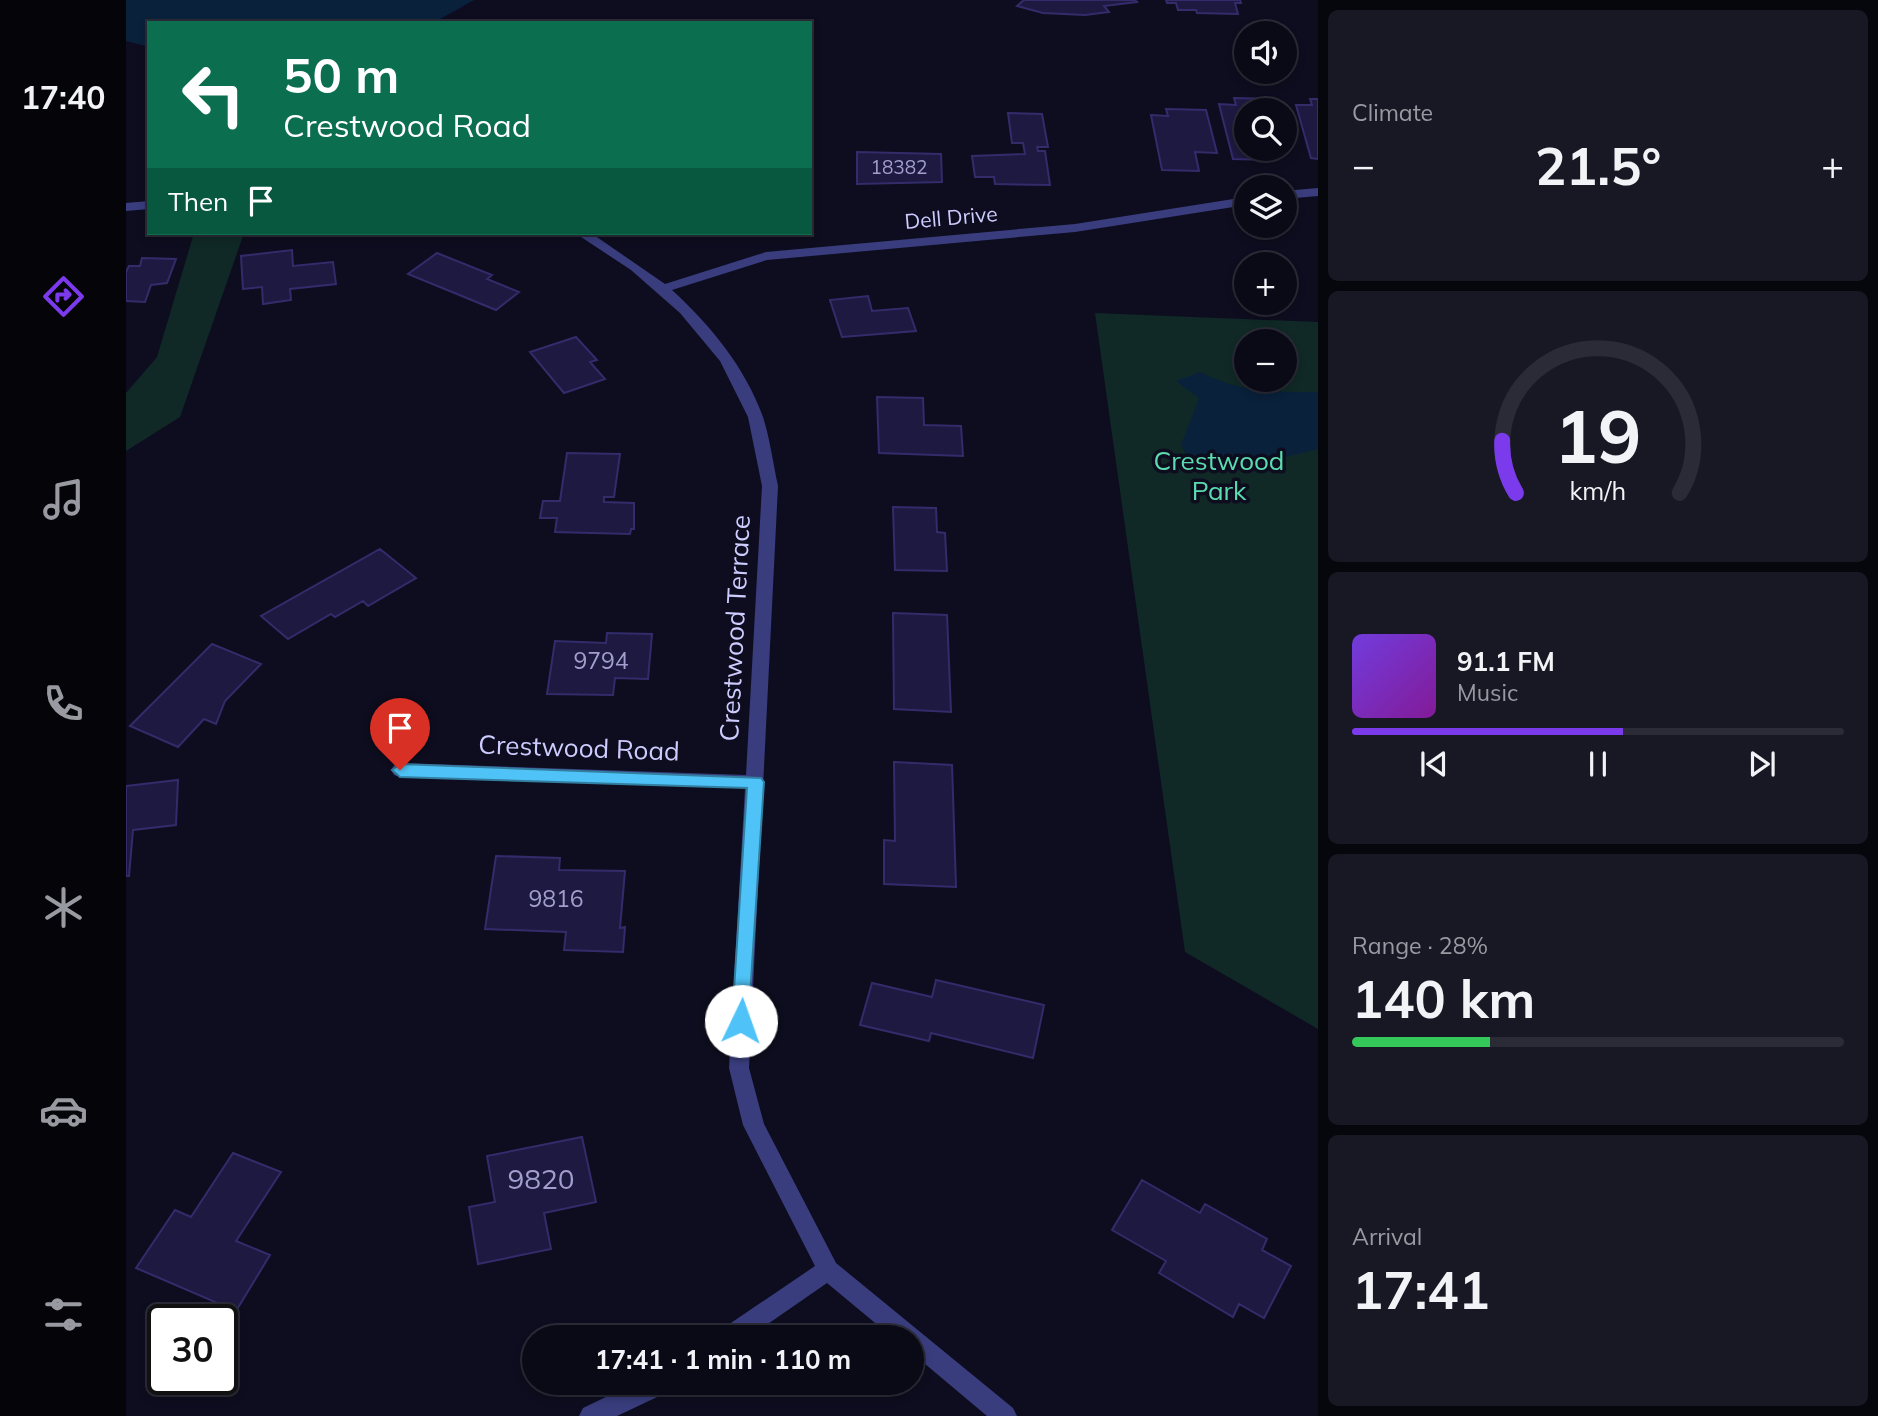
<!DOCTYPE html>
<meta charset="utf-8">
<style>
body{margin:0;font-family:Mulish,sans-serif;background:#181824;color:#f1f3f6;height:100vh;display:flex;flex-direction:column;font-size:26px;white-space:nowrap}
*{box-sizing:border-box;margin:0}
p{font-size:23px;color:#999aa1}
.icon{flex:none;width:38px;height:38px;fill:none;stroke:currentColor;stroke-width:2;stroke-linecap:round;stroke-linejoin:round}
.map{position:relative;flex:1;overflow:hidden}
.sheet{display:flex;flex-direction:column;gap:10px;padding:10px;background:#06060d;width:560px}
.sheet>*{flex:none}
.banner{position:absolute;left:21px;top:21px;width:665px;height:214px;border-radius:0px;box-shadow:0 4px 10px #0003,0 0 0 2px #2a2b36;background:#0b6e4f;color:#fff;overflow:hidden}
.fabs{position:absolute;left:1108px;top:21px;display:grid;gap:14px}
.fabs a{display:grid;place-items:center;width:63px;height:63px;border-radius:50%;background:#0a0a17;box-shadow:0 4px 10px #0003,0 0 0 2px #2a2b36;font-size:35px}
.speed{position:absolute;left:21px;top:1304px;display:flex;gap:14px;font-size:35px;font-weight:700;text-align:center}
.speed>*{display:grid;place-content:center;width:91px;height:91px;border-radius:50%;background:#0a0a17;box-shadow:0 4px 10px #0003,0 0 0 2px #2a2b36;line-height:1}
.speed .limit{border:4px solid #111;border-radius:10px;background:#fff;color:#111}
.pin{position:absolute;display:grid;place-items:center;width:60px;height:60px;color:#fff;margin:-72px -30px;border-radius:50% 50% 50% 0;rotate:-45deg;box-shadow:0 0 7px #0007}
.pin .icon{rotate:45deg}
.me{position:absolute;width:77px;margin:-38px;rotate:3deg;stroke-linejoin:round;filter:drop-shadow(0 0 5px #0008)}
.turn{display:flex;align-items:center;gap:24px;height:147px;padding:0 21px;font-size:32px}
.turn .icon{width:91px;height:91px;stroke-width:2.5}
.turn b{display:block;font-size:49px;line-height:60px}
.then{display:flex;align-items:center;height:66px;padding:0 21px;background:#0003;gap:14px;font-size:26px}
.big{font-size:52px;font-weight:700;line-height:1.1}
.sheet .widget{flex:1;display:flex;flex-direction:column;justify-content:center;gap:10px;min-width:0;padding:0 24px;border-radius:10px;background:#181824}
.sheet .dial{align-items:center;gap:0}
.dial svg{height:182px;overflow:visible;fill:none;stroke:#2a2b36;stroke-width:7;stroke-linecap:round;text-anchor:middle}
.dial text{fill:#f1f3f6;stroke:none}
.song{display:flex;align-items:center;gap:21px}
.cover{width:84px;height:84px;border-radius:10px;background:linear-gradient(135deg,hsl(260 70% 55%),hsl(290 70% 35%))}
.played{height:7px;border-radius:4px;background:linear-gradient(90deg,#7c3aed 55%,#2a2b36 55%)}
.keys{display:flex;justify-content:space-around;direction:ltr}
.heat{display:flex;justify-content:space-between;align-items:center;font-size:38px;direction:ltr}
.charge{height:10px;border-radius:5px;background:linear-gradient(90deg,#34c759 28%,#2a2b36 0)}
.trip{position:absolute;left:396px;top:1325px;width:402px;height:70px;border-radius:35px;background:#0a0a17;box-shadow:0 4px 10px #0003,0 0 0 2px #2a2b36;font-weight:700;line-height:70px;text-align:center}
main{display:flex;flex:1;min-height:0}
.tabs{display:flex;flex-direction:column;width:126px;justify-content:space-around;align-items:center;background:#040409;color:#999aa1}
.tabs .icon{width:49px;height:49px}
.tabs .selected{color:#7c3aed}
.tabs b{font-size:32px;color:#f1f3f6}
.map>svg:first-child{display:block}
.green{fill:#102926;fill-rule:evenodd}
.water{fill:#0a213b}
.building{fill:#1d1940;stroke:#322c6b;stroke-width:2}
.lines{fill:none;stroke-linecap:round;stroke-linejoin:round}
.minor{fill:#393d7d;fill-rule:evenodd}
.route{fill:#4fc3f7;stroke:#337fa1;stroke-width:2}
.labels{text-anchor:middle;stroke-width:7;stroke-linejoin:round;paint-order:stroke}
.far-number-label{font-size:19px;fill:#a19fce}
.far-street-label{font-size:21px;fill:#cdccfe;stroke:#0e0d1f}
.number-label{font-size:23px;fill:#a19fce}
.park-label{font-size:26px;fill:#5adcae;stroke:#0e0d1f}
.street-label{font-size:26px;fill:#cdccfe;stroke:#0e0d1f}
.near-number-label{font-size:28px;fill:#a19fce}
</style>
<main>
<nav class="tabs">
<b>17:40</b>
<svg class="icon selected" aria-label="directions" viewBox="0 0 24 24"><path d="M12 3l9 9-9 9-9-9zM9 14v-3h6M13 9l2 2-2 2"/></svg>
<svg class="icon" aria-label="music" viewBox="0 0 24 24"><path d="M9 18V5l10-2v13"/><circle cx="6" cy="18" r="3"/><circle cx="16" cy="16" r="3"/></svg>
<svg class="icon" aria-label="phone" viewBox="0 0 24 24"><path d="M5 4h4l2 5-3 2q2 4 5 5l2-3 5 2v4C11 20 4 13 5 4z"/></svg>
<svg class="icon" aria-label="climate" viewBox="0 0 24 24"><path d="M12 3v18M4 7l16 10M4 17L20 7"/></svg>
<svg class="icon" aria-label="car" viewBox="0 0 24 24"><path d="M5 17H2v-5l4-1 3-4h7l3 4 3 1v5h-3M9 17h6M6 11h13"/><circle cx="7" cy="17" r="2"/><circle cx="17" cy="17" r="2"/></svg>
<svg class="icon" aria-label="filters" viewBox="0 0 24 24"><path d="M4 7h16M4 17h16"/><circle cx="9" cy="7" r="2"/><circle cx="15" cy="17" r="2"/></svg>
</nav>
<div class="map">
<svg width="1192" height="1416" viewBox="0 0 1192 1416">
<rect width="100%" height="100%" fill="#0e0d1f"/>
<!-- green -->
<path class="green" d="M68 233H118L54 417 0 451V393L31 357Z
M969 313 1192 322V1029L1059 952ZM1120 341H1158V380H1120Z"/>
<!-- water -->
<path class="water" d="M0 0H348L307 23H23V47L0 41Z
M1074 372C1116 393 1146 392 1192 392V449L1128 465 1065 463 1055 445 1073 398 1050 381Z"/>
<!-- building -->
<path class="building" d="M898 0H1009L1011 2 978 6 983 12 959 15 917 13 891 6Z
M1040 0H1114L1115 3H1109L1112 14 1071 13 1070 10H1052L1050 3H1041Z
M1108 98 1148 99 1152 110H1120V149H1141L1144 160 1107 159 1093 104 1110 105Z
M1184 99H1192V159L1185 158 1170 105H1186Z
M1040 109 1080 110 1091 153 1069 152 1073 171 1036 170 1025 115 1042 116Z
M882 113 916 114 922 147H911L912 151H919L924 185 869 184 868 177H849L846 156 899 154 897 143H886Z
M731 152 815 154 816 182 731 184Z
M166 250 167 266 207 262 210 284 164 289 165 300 137 304 136 287 117 289 115 256Z
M311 253 366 275 361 279 393 292 370 310 282 274Z
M16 258 50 259 41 283 25 285 19 302 0 301V272L3 266H14Z
M742 296 746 311 782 308 790 331 716 337 704 300Z
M450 337 471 360 464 362 479 379 438 393 404 352Z
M751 397 797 398 798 425 835 426 837 456 753 453Z
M441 453 494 454 488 497H478V502L508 503V529H505L504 534 429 532 431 518H414L417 501H434Z
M767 507 810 508 811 532 819 533 821 571 769 570Z
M254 549 290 578 242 606 237 601 209 617 205 614 162 639 135 616Z
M767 613 821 615 825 712 768 709Z
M481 633 526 634 522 679 489 678 487 695 421 694 429 641 480 643Z
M86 644 135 664 99 701 90 724 78 719 52 747 4 726Z
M768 762 826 765 830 887 758 884V840L769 841Z
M52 780 50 825 7 830 3 876H0V786Z
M370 856 434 858 433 870 499 871 494 928 499 927 497 952 438 950 440 932 359 929Z
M810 980 918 1005 907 1058 805 1033 803 1041 734 1025 746 983 806 997Z
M456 1137 470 1202 418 1213 425 1249 352 1264 343 1207 369 1202 361 1156Z
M107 1153 155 1172 110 1241 144 1255 110 1311 10 1268 49 1210 65 1217Z
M1016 1180 1074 1213 1079 1204 1141 1239 1136 1250 1165 1266 1138 1318 1113 1304 1107 1317 1033 1273 1040 1261 986 1230Z"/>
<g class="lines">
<!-- minor -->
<path class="minor" d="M1192 188V196L1158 199V191Z
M1120 197V205L949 232 641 260 546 290C585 326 619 367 637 417 644 439 647 463 652 486L623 1068 638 1124 710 1263 887 1408 891 1416H861L786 1353V1337H766L701 1283 623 1337H593L596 1329 689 1266 617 1125 603 1068 619 788 274 777 268 775 265 770 268 765 274 763 620 775 636 486 622 417 594 361 554 313 505 270 449 233H465L539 284 640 252 949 224Z
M23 201V209L0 211V203Z
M511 1382H549L546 1390 491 1416H453L457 1408Z"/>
</g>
<!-- route -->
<path class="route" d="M274 764 635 778 638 782 622 1026H609L606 1021 621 788 274 777 266 770Z"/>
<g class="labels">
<!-- far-number labels -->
<g class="far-number-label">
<text x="773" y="174">18382</text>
</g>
<!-- far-street labels -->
<g class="far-street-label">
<text transform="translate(825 218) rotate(-5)" y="7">Dell Drive</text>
</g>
<!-- number labels -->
<g class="number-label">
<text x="475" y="669">9794</text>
<text x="430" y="907">9816</text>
</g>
<!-- park labels -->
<g class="park-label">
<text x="1093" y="470">Crestwood<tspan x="1093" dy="30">Park</tspan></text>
</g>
<!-- street labels -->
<g class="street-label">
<text transform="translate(609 628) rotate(-87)" y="9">Crestwood Terrace</text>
<text transform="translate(453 748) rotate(2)" y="9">Crestwood Road</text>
</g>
<!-- near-number labels -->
<g class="near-number-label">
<text x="415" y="1189">9820</text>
</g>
</g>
</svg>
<div class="fabs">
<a><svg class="icon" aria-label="sound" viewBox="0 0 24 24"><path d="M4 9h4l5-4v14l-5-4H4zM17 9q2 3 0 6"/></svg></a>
<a><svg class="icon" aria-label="search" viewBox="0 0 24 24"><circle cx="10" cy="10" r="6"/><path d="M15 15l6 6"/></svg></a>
<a><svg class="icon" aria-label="layers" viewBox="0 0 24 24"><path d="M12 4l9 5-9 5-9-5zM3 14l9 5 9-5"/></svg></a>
<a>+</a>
<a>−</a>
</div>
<div class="speed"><div class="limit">30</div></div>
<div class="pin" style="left:274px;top:770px;background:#d93025"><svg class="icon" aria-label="arrive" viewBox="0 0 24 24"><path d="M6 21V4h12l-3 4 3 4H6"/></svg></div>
<svg class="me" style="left:615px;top:1021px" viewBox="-20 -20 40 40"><circle r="19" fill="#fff"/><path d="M0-13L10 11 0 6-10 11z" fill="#4fc3f7"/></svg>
<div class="trip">17:41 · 1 min · 110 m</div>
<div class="banner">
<div class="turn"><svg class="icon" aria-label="left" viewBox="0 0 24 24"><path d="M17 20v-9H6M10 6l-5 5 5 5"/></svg><div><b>50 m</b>Crestwood Road</div></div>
<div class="then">Then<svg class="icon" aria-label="arrive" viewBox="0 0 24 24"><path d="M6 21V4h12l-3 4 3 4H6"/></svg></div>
</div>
</div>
<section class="sheet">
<div class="widget"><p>Climate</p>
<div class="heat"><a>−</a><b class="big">21.5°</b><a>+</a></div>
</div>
<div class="widget dial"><svg viewBox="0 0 100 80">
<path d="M14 69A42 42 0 1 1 86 69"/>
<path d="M14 69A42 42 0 0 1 8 46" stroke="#7c3aed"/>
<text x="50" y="56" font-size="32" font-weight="700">19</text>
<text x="50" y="72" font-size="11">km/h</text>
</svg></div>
<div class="widget">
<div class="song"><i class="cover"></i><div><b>91.1 FM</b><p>Music</p></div></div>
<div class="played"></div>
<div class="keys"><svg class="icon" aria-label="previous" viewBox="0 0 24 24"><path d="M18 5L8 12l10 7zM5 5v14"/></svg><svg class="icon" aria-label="pause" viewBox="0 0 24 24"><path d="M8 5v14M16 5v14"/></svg><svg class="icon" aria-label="next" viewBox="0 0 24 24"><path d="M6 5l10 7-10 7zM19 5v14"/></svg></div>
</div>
<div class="widget"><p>Range · 28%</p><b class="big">140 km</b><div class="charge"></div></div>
<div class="widget"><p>Arrival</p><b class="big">17:41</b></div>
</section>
</main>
